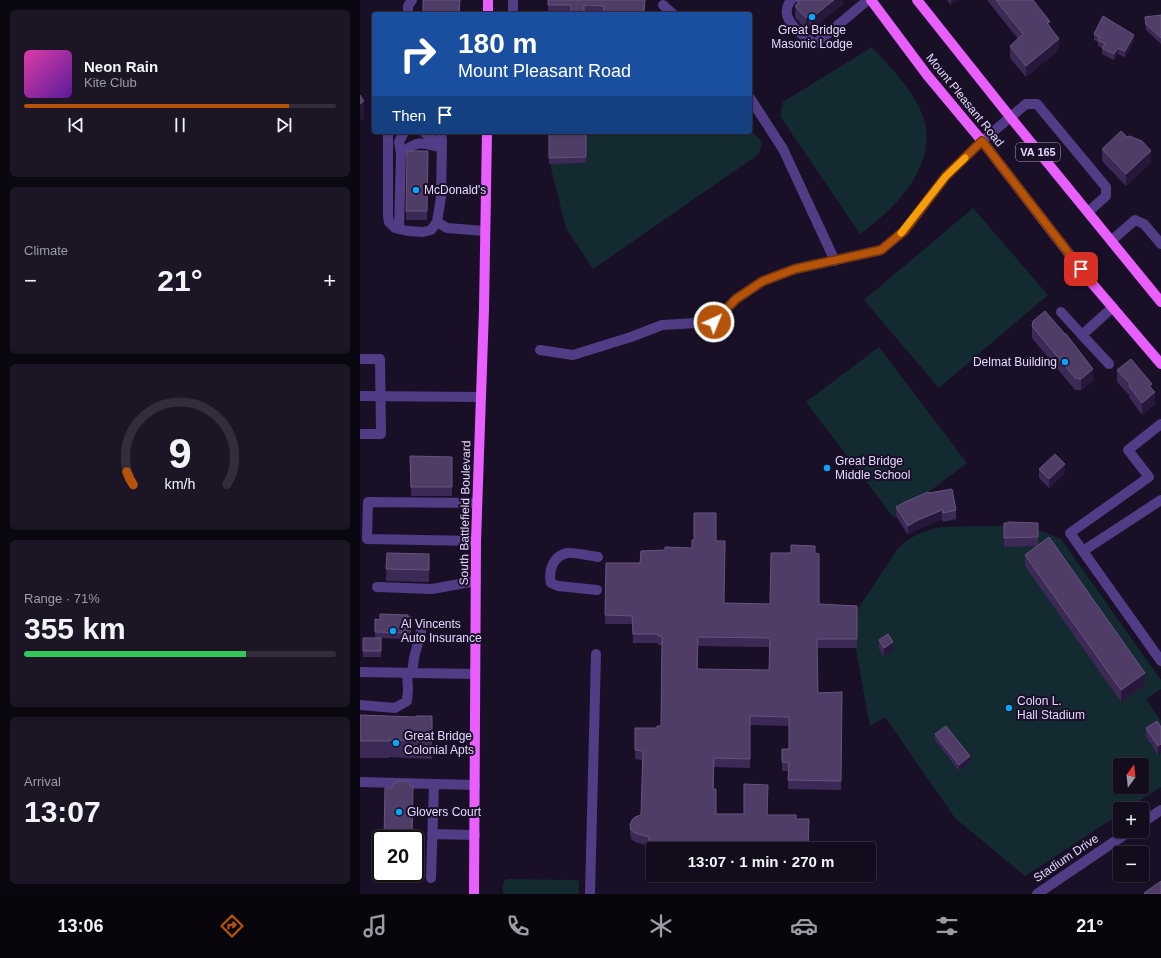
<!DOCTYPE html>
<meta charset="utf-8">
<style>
body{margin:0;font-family:Arial,sans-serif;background:#1c1526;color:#f1f3f6;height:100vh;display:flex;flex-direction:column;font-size:15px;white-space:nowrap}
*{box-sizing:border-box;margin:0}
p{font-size:13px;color:#9d9ba4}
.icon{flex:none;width:22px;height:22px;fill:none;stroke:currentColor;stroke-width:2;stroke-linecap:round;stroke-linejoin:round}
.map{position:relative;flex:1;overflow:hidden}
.panel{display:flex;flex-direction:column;gap:10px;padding:10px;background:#0a0710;width:360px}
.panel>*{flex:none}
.hud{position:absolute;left:12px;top:12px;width:380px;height:122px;border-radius:4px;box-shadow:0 1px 3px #0004,0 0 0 1px #322c3b;background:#1a4fa0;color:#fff;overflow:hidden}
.needle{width:26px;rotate:15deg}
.controls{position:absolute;left:753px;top:758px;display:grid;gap:8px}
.controls a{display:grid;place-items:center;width:36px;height:36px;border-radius:4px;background:#130c1d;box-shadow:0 1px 3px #0004,0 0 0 1px #322c3b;font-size:20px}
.speed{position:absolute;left:12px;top:830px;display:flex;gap:8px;font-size:20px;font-weight:700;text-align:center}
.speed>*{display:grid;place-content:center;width:52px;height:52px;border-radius:50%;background:#130c1d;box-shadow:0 1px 3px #0004,0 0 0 1px #322c3b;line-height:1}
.speed .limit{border:2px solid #111;border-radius:6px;background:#fff;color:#111}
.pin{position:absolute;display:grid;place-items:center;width:34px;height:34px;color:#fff;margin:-17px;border-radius:8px;box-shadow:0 2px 6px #0006}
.me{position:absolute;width:44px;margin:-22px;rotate:44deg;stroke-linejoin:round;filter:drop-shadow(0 0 3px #0008)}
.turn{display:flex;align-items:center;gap:14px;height:84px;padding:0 20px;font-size:18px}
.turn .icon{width:52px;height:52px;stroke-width:2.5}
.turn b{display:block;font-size:28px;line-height:34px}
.then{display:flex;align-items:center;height:38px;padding:0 20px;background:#0003;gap:8px;font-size:15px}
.big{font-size:30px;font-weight:600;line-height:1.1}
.panel .widget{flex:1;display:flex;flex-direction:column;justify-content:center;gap:6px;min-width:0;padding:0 14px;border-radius:6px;background:#1c1526}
.panel .dial{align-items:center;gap:0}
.dial svg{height:104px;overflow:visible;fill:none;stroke:#322c3b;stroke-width:7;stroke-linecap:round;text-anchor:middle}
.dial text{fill:#f1f3f6;stroke:none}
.song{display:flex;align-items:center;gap:12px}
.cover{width:48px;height:48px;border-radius:6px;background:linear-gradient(135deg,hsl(320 70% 55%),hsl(270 70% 35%))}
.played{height:4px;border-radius:2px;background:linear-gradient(90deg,#b45309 85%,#322c3b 85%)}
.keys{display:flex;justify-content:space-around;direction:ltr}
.heat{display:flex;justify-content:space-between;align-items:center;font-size:22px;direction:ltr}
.charge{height:6px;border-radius:3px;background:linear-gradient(90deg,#34c759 71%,#322c3b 0)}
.trip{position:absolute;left:286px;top:842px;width:230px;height:40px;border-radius:4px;background:#130c1d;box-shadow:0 1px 3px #0004,0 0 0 1px #322c3b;font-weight:600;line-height:40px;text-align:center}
.dock{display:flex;height:64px;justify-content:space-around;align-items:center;background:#08050c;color:#9d9ba4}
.dock .icon{width:28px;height:28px}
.dock .active{color:#b45309}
.dock b{font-size:18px;color:#f1f3f6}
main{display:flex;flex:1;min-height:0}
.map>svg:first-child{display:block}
.green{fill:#132a31;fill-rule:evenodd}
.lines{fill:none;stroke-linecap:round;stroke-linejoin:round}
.minor{stroke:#513c85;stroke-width:10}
.major{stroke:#e95ffd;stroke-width:10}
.wall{fill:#3d2955;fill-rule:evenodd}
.shaded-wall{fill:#27173b}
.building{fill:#4f3c67;stroke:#66547f;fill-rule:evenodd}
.route-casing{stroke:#753606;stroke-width:10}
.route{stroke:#b45309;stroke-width:7}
.slow{stroke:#f59e0b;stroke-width:7}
.poi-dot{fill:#05a6fc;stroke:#191027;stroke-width:1.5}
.labels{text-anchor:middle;stroke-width:4;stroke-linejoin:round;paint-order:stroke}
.shield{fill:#191027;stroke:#a89bbe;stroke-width:1}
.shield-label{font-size:11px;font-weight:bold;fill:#e5d6fe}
.poi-label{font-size:12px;fill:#e5d6fe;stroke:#191027;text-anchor:start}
.street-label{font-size:12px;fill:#e5d6fe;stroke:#191027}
</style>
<main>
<section class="panel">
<div class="widget">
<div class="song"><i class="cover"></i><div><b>Neon Rain</b><p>Kite Club</p></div></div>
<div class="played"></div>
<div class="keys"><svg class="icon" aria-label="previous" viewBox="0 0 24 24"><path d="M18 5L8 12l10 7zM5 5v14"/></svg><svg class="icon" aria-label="pause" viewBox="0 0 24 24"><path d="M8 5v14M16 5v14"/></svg><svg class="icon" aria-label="next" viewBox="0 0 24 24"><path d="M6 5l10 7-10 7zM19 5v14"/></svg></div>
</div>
<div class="widget"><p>Climate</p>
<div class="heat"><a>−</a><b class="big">21°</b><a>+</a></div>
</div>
<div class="widget dial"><svg viewBox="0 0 100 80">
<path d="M14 69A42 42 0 1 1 86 69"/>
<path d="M14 69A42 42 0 0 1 9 59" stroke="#b45309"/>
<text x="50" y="56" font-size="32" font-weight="700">9</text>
<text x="50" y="72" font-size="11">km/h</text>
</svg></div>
<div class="widget"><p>Range · 71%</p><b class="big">355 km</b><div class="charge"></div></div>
<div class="widget"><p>Arrival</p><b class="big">13:07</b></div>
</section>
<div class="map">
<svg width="801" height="894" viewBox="0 0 801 894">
<rect width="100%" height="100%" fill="#191027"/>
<!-- green -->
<path class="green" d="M512 47C528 65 547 83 558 105 586 157 539 206 500 234L420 116 423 102Z
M390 130 402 142 399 154 233 269 206 228 189 160 191 132H390Z
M613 208 688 295 579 388 504 300Z
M519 347 607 463 534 518 446 402Z
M666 525 701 539 801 680V689L786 699 801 721V787L767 809H760V814L665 876 595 818 525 717 510 726 496 650V612L538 548C551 536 565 530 582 527ZM760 765H782V787H760Z
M148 879 214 880 219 881V894H143V885L145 880Z"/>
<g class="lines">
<!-- minor -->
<path class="minor" d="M431 0C429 3 427 6 427 9 424 22 445 38 455 44L508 0
M303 5 313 14
M48 14V6L52 0
M153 14V0
M390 98 423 149 475 261
M29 132 28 136V216L29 222 35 228 48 231 63 232 71 230 77 222 81 197 82 141 81 132
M64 132 79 145
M41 153 39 142 44 132
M77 222 87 228 125 231
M39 229 41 153C59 140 61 142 82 148
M751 241 775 220 784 224 801 244
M701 312 722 335 753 307
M722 335 749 364
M180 350 213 355 271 337 302 325 354 322 376 299 403 281 435 269 521 250 544 231 586 176 622 141 666 104H677L746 187V196L728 212
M0 359H20L21 434H0
M0 396 121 397
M801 424 768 450 789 477 710 533 801 661
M116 541 7 539 8 502 117 503
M723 551 801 500
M17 587 72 589 116 581
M237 590 198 586 191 583C188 571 193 556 207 553 215 552 230 556 238 557
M0 672 115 674
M52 673 54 658 61 631
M0 705 35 708 47 701 48 690 47 673
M0 782 115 785
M782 823 801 810
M72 834 115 835
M71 878 74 784
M230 894 236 654
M677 894 770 831"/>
<!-- major -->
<path class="major" d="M128 0V14
M511 0 567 75 622 141 730 281 801 364
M557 0 651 118 801 302
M114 894 116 541 124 309 127 132"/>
</g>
<!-- wall -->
<path class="wall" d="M188 0H285L284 14H243V12L188 11Z
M436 0H483V4L451 30 449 27 446 30 435 17Z
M587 0H597L591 5Z
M627 0H673L690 26 699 50 666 77 650 58V46L658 39Z
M801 15V44L786 30 785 23V17Z
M734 34 774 41 765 57 758 54 754 60 742 54V48L738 46V42L734 40Z
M189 132H226V163L189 164Z
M742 149 791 162 766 186 742 161Z
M68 151 67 220H46V211Z
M672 326 733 381 721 390H715L672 338Z
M757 370 792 389 795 404 782 415 769 397V395L757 382Z
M50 456 92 457V496H51Z
M679 469 705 473 689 488 679 478Z
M569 493 596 510V519L583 522 582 519 556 530 548 535 536 516V507Z
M644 523H678V545L785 685 761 702 665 566V555L676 546 644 547Z
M356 541 364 603 410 604H459L497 606V648H457L458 693 482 692 481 790 428 789V771H422V762L429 749V726L390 725V768L354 767V789L356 814 408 815 436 819 448 849H293V852H289V846L275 842 271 839 270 834V825L281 815 282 760 275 759V750L296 728 301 726 302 645H298V643H273L272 624H245L246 563H280L305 550 332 548ZM338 646 410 647 409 670 338 669Z
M27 553 69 554V582L26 581Z
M48 617H51V636H47V639L21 638V657H3V638H15V619Z
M519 640 533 651 524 657 519 649Z
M0 715 72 733V759L29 757V758H0Z
M801 727 798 755 786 737V728Z
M575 734 610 762 599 771 575 740Z
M23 873H52V877L23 878Z
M322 875H347V878H322Z
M383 875H448V879L383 878Z"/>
<!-- shaded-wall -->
<path class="shaded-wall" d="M474 0H483V4L451 30V18Z
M591 0H597L591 5Z
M449 16V27L446 30V18Z
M774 35V41L765 57V51Z
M699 39V50L666 77V66Z
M758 48V54L754 60V54Z
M4 101V118L0 121V104Z
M791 151V162L766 186V174Z
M733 369V381L721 390V379Z
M792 384V395L795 392V404L782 415V403L789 386Z
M705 464V473L689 488V479Z
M582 510V519L556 530 548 535V526L556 521Z
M533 642V651L524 657V648Z
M785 673V685L761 702V690Z
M801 744V753L798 755V746Z
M610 756V762L599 771V765Z"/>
<!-- building -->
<path class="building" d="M63 0H100L99 14H63Z
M188 0H285L284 12H257V14H243L244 6 224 5V14H211V5H188Z
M436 0H474L451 18 449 16 446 18 435 6 439 3Z
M636 0H673L688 19 690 22 687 23 699 39 666 66 650 46 663 34Z
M801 15V38L786 24 785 17Z
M743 16 774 35 765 51 758 48 754 54 742 48 745 44 738 40 739 37 734 34Z
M0 95 4 101 0 104Z
M761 131 767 137 769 136 782 141 791 151 766 174 742 149Z
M189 132H226V157L189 158Z
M47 151H68L67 211H46Z
M685 311 705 334H706L733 369 721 379 715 378 672 326 673 321Z
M771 359 792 384 789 386 795 392 782 403 769 386 770 384 757 370Z
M695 454 705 464 689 479 679 469Z
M50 456 92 457V487H51Z
M592 489 596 510 583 513 582 510 556 521 548 526 536 507 545 502 568 492 569 493Z
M334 513H356V541H365L364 603 410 604 411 553H431V545L455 546V553L459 554V604L497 606V639H457L458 693 482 692 481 781 428 780 429 763 422 762V749H429V717L390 716V759L354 758 353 789H356V814H384V784L408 785 407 815H436V819H449L448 849H322V844L289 843V837L275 833 271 830 270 825 272 820 275 817 281 815 283 751 275 750V728H296L297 726H301L302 636H298V634H273L272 616 245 615 246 563H280L281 551 305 550V547L332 548V540H334ZM338 637 410 638 409 670 337 669Z
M648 522 678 523V537L644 538V523H648Z
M689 537 785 673 761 690 665 555Z
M27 553 69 554V570L26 569Z
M20 614 48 615V617H51V630H47V633L15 632V619L20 620Z
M528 634 533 642 524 648 519 640Z
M3 638H21V651H3Z
M0 715 56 717V716H72V742L29 740V741H0Z
M797 721 801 727V744L798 746 786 728Z
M586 726 610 756 599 765 575 734Z
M38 781H50V786H53L52 839H24L25 788H32V786Z
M801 881V894H785L784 893Z"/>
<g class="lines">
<defs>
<path id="route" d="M354 322 376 299 403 281 435 269 521 250 544 231 586 176 622 141 721 269"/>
</defs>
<!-- route casing -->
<use href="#route" class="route-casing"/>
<!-- route -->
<use href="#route" class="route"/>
<!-- slow -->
<path class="slow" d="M541 233 586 176 605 158"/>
</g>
<!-- markers -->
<g class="poi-dot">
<circle cx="452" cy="17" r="4"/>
<circle cx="56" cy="190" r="4"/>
<circle cx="705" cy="362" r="4"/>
<circle cx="467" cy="468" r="4"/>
<circle cx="33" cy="631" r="4"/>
<circle cx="649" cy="708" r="4"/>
<circle cx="36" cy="743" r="4"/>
<circle cx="39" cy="812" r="4"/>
</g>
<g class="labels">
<!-- shield labels -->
<rect class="shield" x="656" y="143" width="44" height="18" rx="3"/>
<g class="shield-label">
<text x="678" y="156">VA 165</text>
</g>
<!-- poi labels -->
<g class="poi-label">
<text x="452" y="34" text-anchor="middle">Great Bridge<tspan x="452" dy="14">Masonic Lodge</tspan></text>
<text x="64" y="194">McDonald's</text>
<text x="697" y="366" text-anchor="end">Delmat Building</text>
<text x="475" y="465">Great Bridge<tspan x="475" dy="14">Middle School</tspan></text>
<text x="41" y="628">Al Vincents<tspan x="41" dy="14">Auto Insurance</tspan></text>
<text x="657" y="705">Colon L.<tspan x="657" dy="14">Hall Stadium</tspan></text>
<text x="44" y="740">Great Bridge<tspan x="44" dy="14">Colonial Apts</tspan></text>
<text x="47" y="816">Glovers Court</text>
</g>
<!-- street labels -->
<g class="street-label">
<text transform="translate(605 100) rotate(51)" y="4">Mount Pleasant Road</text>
<text transform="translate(105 513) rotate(-89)" y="4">South Battlefield Boulevard</text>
<text transform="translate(706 858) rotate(-34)" y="4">Stadium Drive</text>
</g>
</g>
</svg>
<div class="controls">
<a><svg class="needle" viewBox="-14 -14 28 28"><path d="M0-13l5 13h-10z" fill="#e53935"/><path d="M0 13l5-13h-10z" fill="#9d9ba4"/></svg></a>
<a>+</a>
<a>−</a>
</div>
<div class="speed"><div class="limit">20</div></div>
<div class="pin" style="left:721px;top:269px;background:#d93025"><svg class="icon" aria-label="arrive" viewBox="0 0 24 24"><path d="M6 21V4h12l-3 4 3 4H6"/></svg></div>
<svg class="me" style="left:354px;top:322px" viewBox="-20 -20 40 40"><circle r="17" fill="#b45309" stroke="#fff" stroke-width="3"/><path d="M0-11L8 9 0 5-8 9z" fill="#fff"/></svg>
<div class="trip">13:07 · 1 min · 270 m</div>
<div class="hud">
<div class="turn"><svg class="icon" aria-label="right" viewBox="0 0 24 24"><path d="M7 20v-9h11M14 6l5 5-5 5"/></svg><div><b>180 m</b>Mount Pleasant Road</div></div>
<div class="then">Then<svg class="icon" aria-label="arrive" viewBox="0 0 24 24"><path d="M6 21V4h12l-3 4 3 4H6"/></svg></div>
</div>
</div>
</main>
<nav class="dock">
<b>13:06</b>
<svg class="icon active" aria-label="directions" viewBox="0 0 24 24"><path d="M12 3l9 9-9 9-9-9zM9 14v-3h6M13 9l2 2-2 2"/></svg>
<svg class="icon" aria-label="music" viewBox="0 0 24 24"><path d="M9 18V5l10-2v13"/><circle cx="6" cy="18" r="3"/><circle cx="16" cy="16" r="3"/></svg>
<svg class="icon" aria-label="phone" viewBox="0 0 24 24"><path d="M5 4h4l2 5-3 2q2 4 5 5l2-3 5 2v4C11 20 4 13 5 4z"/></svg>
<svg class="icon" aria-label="climate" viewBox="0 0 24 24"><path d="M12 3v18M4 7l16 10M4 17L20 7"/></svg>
<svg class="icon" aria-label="car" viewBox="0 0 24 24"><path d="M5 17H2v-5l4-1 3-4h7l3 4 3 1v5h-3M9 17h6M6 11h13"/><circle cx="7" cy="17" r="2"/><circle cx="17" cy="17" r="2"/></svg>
<svg class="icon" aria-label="filters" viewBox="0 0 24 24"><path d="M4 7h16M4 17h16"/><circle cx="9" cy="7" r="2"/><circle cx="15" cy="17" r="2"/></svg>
<b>21°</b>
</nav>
